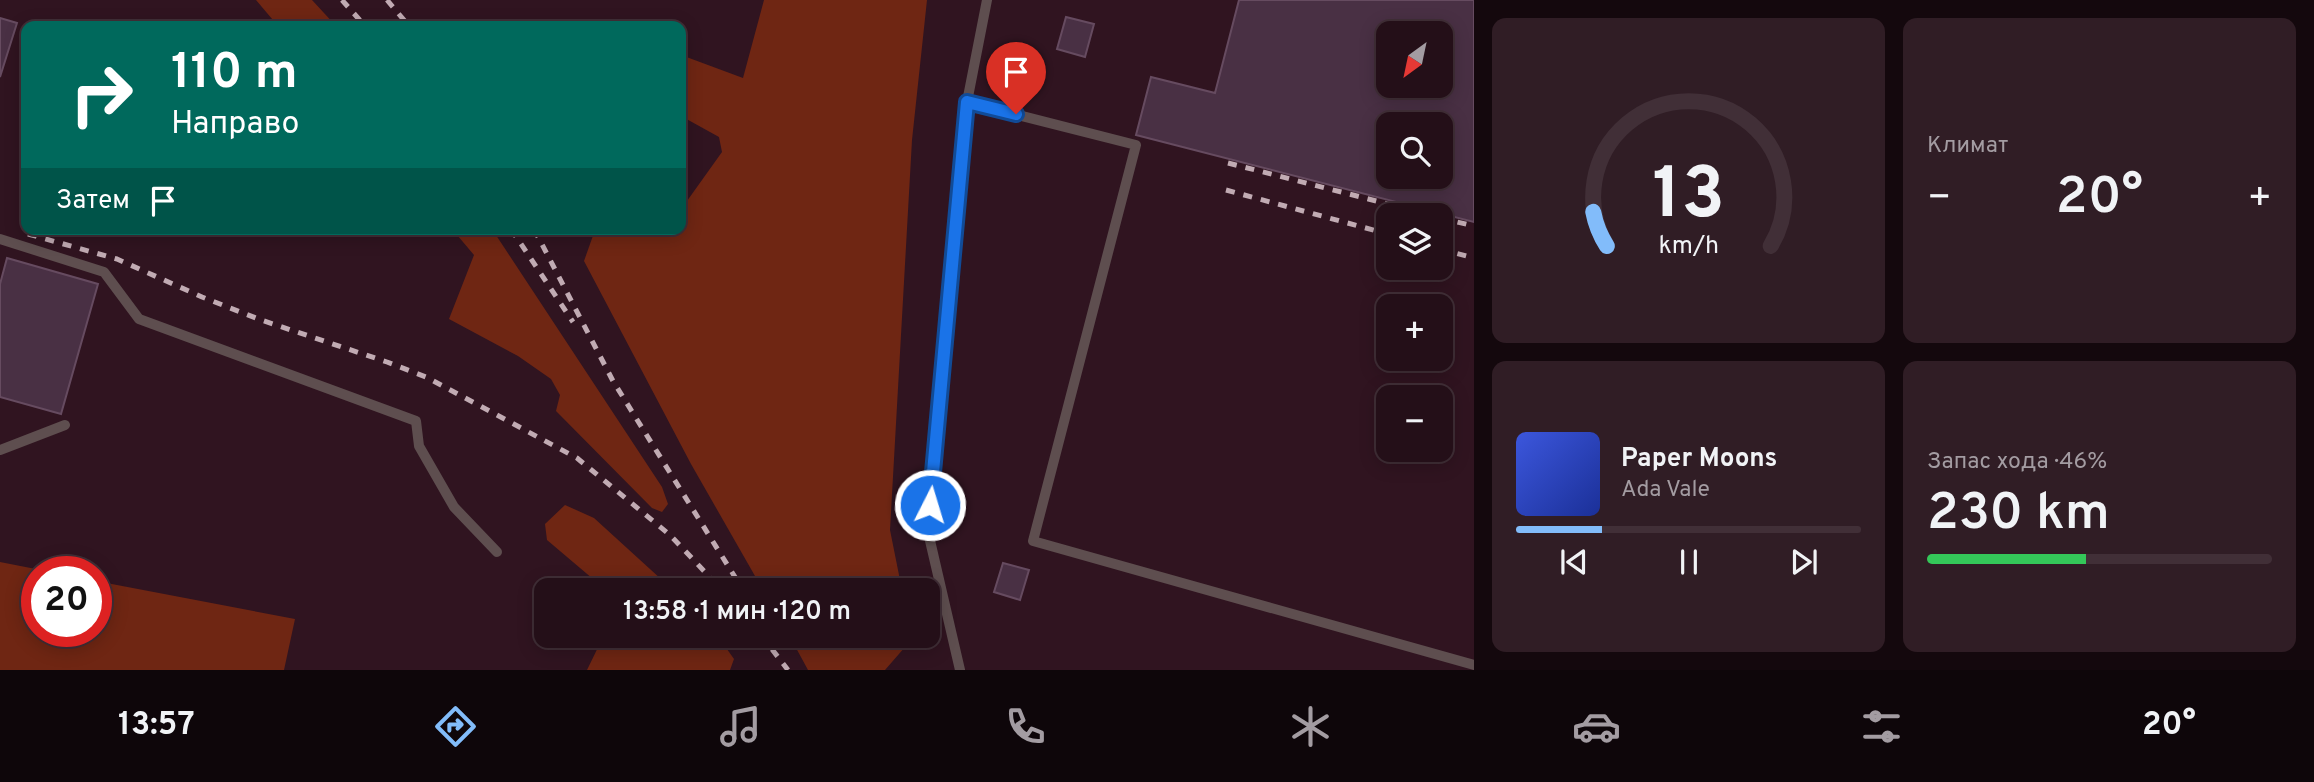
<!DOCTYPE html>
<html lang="ru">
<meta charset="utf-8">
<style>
body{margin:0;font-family:Overpass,sans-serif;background:#301d25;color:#f1f3f6;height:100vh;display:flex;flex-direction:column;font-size:26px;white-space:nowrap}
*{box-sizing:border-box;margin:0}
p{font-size:23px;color:#a39ca2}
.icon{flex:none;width:38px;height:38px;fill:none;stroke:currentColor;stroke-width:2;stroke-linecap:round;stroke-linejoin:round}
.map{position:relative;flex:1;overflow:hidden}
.sheet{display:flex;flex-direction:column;gap:18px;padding:18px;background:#14080d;width:840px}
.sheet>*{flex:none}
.hud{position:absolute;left:21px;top:21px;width:665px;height:214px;border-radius:14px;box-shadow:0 4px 18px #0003,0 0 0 2px #412f37;background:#00695c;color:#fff;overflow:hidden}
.needle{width:46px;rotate:213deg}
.tools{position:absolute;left:1376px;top:21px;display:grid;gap:14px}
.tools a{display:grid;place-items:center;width:77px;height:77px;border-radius:14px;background:#240f18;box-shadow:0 4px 18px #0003,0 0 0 2px #412f37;font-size:35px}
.speed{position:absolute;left:21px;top:556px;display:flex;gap:14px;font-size:35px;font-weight:700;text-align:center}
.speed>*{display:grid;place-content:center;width:91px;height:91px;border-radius:50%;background:#240f18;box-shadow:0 4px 18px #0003,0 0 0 2px #412f37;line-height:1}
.speed .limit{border:10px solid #d22;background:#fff;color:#111}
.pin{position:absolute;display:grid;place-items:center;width:60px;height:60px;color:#fff;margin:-72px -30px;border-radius:50% 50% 50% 0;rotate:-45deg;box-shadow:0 0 7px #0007}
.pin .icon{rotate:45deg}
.me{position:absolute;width:77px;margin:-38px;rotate:5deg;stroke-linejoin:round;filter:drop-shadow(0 0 5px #0008)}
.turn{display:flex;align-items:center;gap:24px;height:147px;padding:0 35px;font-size:32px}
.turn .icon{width:91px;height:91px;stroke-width:2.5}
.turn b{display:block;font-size:49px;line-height:60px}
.then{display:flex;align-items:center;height:66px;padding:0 35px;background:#0003;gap:14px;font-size:26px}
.big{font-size:52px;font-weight:600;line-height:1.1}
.sheet .widget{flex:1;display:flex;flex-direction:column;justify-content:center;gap:10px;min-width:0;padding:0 24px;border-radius:14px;background:#301d25}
.sheet .dial{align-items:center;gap:0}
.dial svg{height:182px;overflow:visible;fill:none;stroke:#412f37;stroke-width:7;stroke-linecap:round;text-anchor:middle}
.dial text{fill:#f1f3f6;stroke:none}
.song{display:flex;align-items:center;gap:21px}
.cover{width:84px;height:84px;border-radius:10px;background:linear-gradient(135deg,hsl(230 70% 55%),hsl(230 70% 35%))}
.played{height:7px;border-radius:4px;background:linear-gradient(90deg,#82bcfa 25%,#412f37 25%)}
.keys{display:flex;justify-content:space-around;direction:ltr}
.heat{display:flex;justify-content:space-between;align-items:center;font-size:38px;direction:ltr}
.charge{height:10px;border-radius:5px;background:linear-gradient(90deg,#34c759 46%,#412f37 0)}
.sheet .tiles{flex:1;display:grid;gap:18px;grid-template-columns:repeat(2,1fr)}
.trip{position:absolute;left:534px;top:578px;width:406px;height:70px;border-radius:14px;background:#240f18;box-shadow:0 4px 18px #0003,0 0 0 2px #412f37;font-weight:600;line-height:70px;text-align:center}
.tabs{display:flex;height:112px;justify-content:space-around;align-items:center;background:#0e060a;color:#a39ca2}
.tabs .icon{width:49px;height:49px}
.tabs .active{color:#82bcfa}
.tabs b{font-size:32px;color:#f1f3f6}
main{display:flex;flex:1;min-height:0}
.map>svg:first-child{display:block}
.green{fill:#6f2613}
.building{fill:#493044;stroke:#664b60;stroke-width:2;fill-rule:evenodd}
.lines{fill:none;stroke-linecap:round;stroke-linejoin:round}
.service{stroke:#5e4e4f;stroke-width:10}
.rail{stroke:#c1abb3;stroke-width:5;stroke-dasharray:9 9;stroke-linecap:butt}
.route-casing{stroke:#114b97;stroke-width:18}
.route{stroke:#1a73e8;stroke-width:12}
</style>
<main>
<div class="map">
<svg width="1474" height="670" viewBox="0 0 1474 670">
<rect width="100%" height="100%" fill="#301420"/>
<!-- green -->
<path class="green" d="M256 0H312L336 26H278Z
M764 0H927L912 140 890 530 902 590H763L691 464 584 261 595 230 681 229V204L687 201 722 152 719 137 681 116V55L743 78Z
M452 229H492L662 487 668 504 662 512 652 508 556 411 560 395 551 379 518 356 449 319 474 255Z
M565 505 594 518 673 590H606L547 540 545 524Z
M0 562 51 572H37V632H96V581L295 619 284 670H0Z
M604 635H717L734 659 730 670H587Z
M789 635H911L912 639 885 670H808Z"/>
<!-- building -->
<path class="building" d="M1239 0H1474V222L1136 135 1151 77 1215 93ZM1388 33H1440V86H1388ZM1388 124H1440V177H1388Z
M1066 17 1094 24 1085 57 1057 49Z
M0 18 17 23 0 77Z
M7 258 98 284 61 414 0 397V284Z
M1003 563 1029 570 1020 600 994 592Z"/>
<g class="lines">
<!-- service -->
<path class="service" d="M987 0 967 102 1136 145 1033 541 1474 665
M0 239 104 272 139 319 416 421 419 446 454 507 497 552
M0 450 65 425
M960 670 928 532 967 102"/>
<!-- rail -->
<path class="rail" d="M342 0 365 26
M387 0 409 26
M1228 163 1431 215
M1226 190 1388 234
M1440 218 1474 226
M511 229 573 322
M534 229 613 381 743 590
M28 234 117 259 202 297 261 320 387 362 426 377 577 458 670 535 722 590
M1440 249 1474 258
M761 635 788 670"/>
</g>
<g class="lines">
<defs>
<path id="route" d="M930 505 967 102 1016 114"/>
</defs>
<!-- route casing -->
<use href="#route" class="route-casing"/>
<!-- route -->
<use href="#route" class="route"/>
</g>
</svg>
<div class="tools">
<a><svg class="needle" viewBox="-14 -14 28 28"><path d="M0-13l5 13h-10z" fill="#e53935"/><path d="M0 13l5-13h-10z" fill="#a39ca2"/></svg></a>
<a><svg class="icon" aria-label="search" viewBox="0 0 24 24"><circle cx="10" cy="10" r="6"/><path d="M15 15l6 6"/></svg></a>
<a><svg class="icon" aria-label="layers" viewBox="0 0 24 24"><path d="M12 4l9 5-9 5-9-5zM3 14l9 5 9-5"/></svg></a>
<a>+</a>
<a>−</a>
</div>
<div class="speed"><div class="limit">20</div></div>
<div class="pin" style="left:1016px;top:114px;background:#d93025"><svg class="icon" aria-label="arrive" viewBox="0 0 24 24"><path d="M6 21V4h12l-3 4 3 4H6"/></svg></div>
<svg class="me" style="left:930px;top:505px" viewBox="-20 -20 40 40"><circle r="17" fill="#1a73e8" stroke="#fff" stroke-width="3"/><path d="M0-11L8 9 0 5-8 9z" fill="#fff"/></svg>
<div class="trip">13:58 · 1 мин · 120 m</div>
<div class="hud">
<div class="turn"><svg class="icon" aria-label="right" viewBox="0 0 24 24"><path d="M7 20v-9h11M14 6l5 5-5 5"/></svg><div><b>110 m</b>Направо</div></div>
<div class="then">Затем<svg class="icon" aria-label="arrive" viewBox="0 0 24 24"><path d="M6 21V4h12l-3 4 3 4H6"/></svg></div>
</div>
</div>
<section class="sheet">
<div class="tiles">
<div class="widget dial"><svg viewBox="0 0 100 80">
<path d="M14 69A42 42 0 1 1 86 69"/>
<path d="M14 69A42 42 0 0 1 8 54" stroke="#82bcfa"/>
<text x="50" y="56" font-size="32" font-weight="700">13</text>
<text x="50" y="72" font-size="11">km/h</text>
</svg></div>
<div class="widget"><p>Климат</p>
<div class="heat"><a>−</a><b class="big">20°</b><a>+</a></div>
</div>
<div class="widget">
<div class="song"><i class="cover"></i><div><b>Paper Moons</b><p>Ada Vale</p></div></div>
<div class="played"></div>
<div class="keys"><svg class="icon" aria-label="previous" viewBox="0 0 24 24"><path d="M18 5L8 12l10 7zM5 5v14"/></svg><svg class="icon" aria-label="pause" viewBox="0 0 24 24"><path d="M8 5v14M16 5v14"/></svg><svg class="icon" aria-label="next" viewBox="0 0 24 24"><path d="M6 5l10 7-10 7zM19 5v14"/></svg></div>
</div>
<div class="widget"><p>Запас хода · 46%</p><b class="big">230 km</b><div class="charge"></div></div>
</div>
</section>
</main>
<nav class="tabs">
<b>13:57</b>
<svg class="icon active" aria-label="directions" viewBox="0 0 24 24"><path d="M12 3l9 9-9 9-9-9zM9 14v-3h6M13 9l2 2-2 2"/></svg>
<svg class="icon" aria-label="music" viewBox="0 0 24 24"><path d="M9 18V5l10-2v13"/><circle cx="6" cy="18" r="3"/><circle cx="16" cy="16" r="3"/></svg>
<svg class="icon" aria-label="phone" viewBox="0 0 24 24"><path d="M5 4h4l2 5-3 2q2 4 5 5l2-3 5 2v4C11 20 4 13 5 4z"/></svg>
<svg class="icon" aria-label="climate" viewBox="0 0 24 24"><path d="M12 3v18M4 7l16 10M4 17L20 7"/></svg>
<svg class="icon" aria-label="car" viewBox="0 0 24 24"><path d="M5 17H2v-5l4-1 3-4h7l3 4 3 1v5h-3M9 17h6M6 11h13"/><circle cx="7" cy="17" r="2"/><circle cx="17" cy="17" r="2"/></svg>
<svg class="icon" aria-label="filters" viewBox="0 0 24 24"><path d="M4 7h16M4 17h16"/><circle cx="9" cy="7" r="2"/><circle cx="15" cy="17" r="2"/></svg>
<b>20°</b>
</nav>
